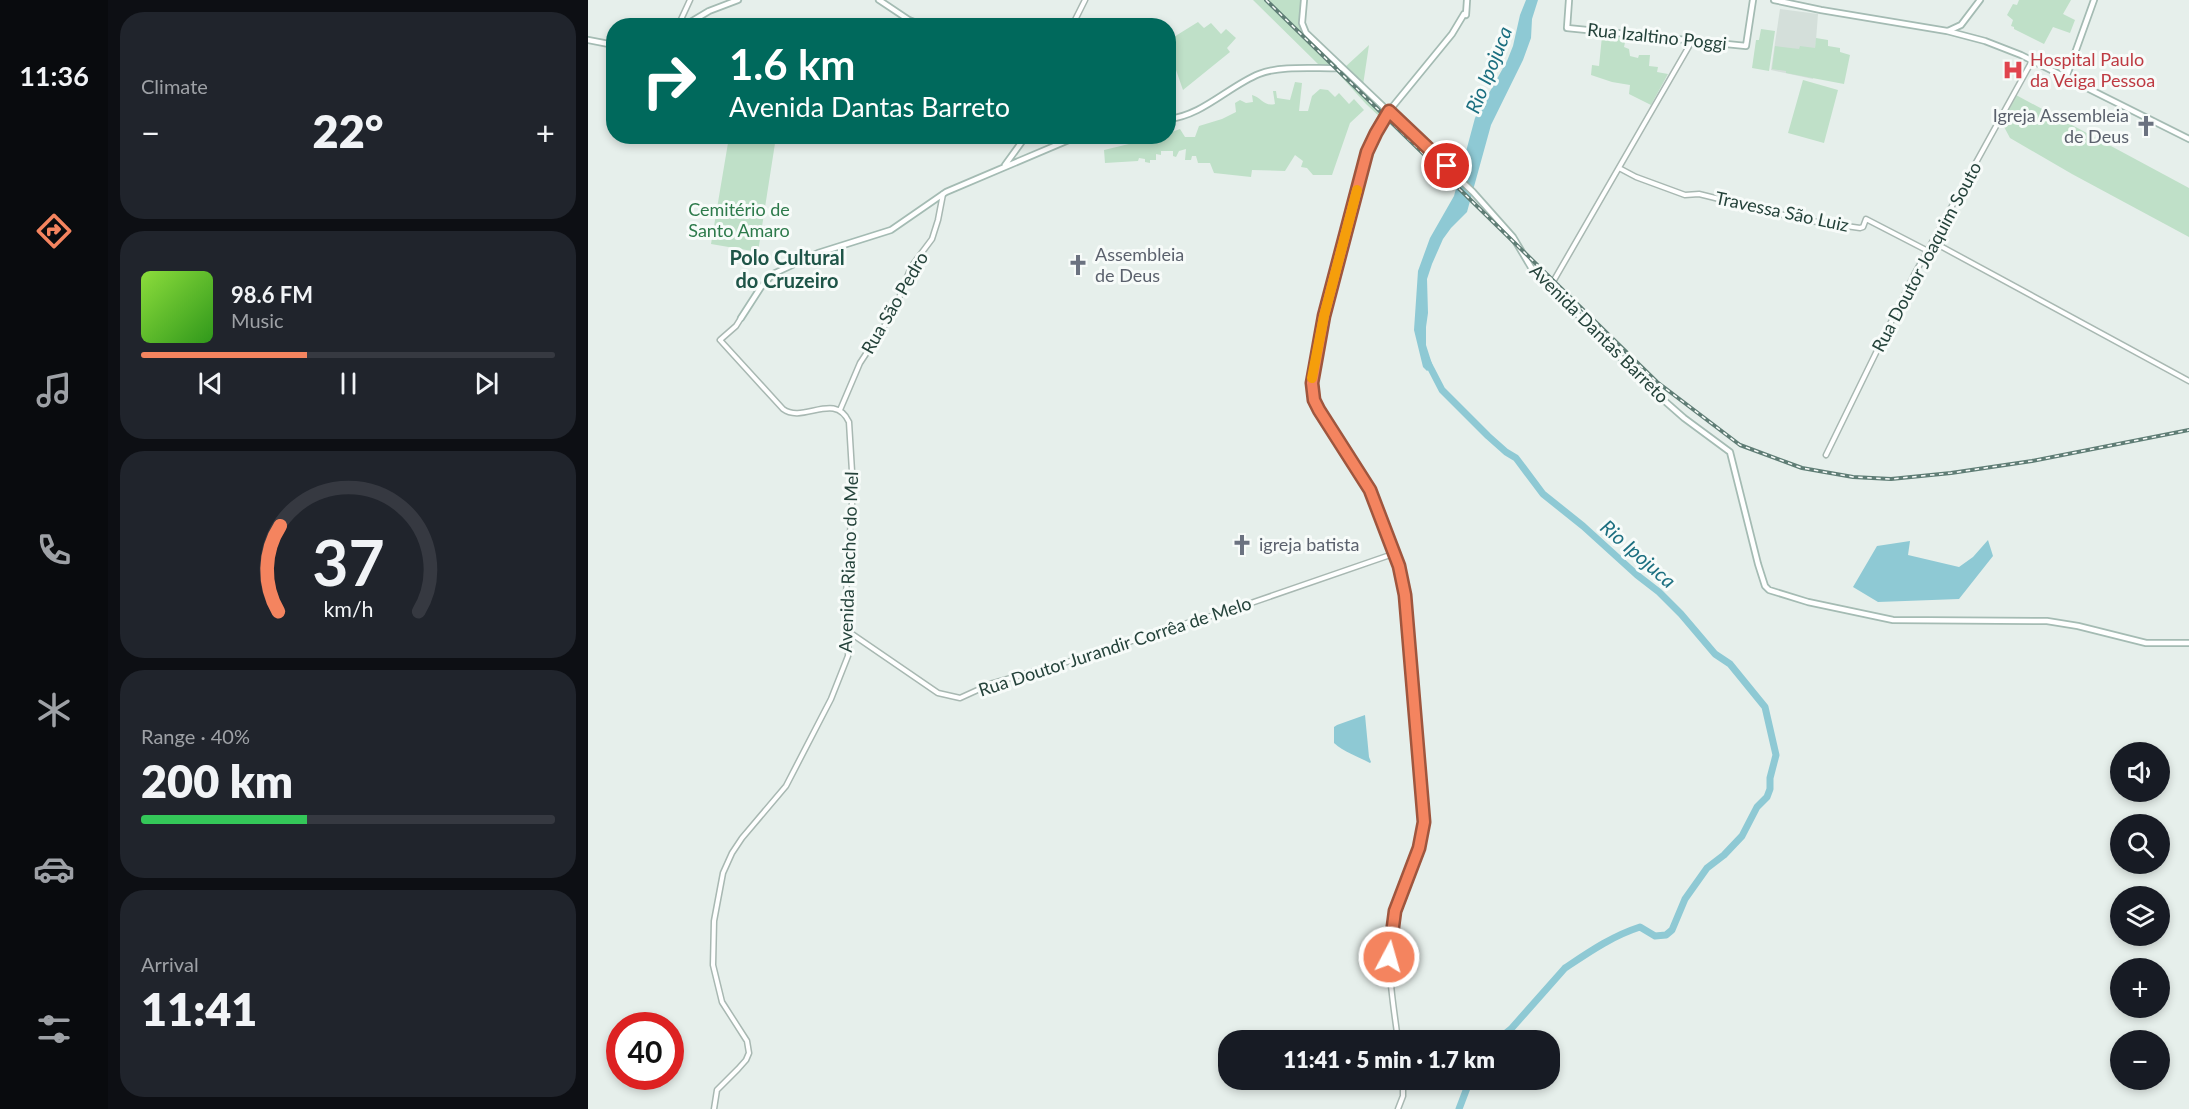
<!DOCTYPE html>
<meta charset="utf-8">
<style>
body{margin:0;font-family:Lato,sans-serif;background:#20242c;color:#f1f3f6;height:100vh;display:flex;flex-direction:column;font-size:22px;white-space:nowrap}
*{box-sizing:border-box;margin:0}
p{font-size:20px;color:#9ea1a6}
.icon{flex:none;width:33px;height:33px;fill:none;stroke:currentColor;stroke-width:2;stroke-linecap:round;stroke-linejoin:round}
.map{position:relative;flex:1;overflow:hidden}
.drawer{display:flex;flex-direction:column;gap:12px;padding:12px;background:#0d0f14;width:480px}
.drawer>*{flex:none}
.banner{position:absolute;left:18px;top:18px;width:570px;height:126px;border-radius:24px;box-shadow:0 3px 9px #0003;background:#00695c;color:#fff;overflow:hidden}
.fabs{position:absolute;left:1522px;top:742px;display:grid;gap:12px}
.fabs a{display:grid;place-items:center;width:60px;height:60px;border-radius:50%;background:#171b24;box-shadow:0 3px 9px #0003;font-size:30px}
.speed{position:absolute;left:18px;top:1012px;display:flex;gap:12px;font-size:30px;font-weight:700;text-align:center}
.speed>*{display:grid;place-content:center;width:78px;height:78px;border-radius:50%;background:#171b24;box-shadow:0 3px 9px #0003;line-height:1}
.speed .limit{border:9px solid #d22;background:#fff;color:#111}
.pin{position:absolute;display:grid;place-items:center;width:51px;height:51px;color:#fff;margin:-26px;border:3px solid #fff;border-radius:50%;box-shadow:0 2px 6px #0007}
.me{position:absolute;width:66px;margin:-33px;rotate:6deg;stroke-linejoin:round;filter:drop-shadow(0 0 4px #0008)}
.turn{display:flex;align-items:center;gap:21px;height:126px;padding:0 24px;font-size:27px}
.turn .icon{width:78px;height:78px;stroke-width:2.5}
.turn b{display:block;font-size:42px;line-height:51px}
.big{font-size:45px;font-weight:800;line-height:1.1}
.drawer .tile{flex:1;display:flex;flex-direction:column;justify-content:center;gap:9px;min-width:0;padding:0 21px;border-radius:24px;background:#20242c}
.drawer .dial{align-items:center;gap:0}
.dial svg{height:156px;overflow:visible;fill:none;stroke:#363941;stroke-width:7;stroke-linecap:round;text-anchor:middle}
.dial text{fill:#f1f3f6;stroke:none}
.song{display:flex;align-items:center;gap:18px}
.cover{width:72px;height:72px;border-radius:9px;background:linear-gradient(135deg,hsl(90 70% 55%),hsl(110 70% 35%))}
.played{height:6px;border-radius:3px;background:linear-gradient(90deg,#f4845f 40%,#363941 40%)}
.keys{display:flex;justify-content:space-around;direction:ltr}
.heat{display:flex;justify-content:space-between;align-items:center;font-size:33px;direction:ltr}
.charge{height:9px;border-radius:4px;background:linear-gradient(90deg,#34c759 40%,#363941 0)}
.trip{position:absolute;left:630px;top:1030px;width:342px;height:60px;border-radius:24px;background:#171b24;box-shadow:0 3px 9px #0003;font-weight:800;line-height:60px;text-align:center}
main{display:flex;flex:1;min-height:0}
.tab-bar{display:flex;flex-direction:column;width:108px;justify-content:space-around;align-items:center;background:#090b0e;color:#9ea1a6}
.tab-bar .icon{width:42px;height:42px}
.tab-bar .current{color:#f4845f}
.tab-bar b{font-size:27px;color:#f1f3f6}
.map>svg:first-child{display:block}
.built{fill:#d4dfda}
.green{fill:#bfe0c8}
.water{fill:#8ec9d4}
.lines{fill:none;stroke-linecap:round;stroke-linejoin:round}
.river{stroke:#8ec9d4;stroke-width:7}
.tertiary-casing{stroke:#a8b8b2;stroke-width:7}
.secondary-casing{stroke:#a4bbb3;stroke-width:8}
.tertiary{stroke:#fff;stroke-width:4}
.secondary{stroke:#fff;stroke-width:4.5}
.rail-casing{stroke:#5f7d75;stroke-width:4}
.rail{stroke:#f7fbf9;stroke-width:1.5;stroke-dasharray:4.5;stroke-linecap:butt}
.route-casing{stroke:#9f563e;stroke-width:15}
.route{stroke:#f4845f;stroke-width:10}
.slow{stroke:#f59e0b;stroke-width:10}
.labels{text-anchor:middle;stroke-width:6;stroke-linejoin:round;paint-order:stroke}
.street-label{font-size:18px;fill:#24423a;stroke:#f7fbf9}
.health-label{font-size:18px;fill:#be3a42;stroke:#f7fbf9;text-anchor:start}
.worship-label{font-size:18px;fill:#5b616d;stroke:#f7fbf9;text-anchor:start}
.park-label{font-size:18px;fill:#2d7a4b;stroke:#f7fbf9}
.water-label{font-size:20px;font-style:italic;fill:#1c6f80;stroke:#f7fbf9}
.neighbourhood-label{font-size:20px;font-weight:bold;fill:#1f5548;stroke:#f7fbf9}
</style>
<main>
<nav class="tab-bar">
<b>11:36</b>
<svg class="icon current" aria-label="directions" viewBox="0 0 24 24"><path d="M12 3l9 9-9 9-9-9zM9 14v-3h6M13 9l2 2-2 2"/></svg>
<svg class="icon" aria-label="music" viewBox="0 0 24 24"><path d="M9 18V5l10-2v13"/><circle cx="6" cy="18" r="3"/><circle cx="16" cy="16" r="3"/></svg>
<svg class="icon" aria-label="phone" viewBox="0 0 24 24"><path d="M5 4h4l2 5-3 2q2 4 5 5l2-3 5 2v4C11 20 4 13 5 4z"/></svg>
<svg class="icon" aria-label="climate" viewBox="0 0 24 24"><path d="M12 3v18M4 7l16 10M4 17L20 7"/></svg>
<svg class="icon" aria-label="car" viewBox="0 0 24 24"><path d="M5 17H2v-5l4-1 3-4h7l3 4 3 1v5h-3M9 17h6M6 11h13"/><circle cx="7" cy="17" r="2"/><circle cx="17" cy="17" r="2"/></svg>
<svg class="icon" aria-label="filters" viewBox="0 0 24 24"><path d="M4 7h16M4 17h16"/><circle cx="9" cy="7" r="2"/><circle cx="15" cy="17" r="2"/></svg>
</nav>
<section class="drawer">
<div class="tile"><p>Climate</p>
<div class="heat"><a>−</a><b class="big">22°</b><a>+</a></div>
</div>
<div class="tile">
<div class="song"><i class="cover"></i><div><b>98.6 FM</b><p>Music</p></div></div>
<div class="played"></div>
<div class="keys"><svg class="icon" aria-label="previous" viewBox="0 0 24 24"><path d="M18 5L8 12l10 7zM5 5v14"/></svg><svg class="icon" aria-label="pause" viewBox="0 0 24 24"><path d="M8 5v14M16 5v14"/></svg><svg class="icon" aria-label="next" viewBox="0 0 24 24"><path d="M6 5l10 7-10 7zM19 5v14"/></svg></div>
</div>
<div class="tile dial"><svg viewBox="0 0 100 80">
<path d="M14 69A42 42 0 1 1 86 69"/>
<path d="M14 69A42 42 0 0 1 15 25" stroke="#f4845f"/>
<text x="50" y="56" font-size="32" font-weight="700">37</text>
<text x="50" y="72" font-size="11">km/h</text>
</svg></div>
<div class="tile"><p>Range · 40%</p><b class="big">200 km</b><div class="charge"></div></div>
<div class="tile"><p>Arrival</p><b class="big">11:41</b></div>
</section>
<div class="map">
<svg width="1601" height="1109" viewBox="0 0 1601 1109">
<rect width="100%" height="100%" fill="#e6efeb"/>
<!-- built -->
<path class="built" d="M1192 9 1230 14 1225 79 1183 70Z"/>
<!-- green -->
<path class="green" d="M665 0H714L712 27 745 61 743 66 731 65Z
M1431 0H1483L1475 14 1487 20 1482 33 1465 27 1456 44 1426 29V27L1423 26 1425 20 1419 15 1425 4 1429 5Z
M610 22 616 28 623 23 633 34 638 29 648 38 639 48 642 52 595 90 581 50V40Z
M1173 29 1187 31 1181 71 1164 68 1168 40H1171Z
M1014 36 1038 38 1036 47 1041 49 1042 56 1050 58 1051 55H1062L1061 66 1070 67 1069 72 1080 74 1063 105 1041 94 1042 85 1024 82 1003 75 1004 65 1011 66Z
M1228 38 1240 40V46L1252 48V52L1262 55 1256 84 1198 73V71L1184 69 1187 46 1211 49 1212 46 1227 48Z
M781 45 775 85 756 68Z
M750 69 799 111 793 118 778 104 749 72Z
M1215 80 1250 90 1236 143 1200 133Z
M707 82 714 83 711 111H720L724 96 732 89 740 90 747 97 751 93 761 104 766 99 776 110 762 123 744 175H725L719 168 713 167 715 161 707 155 697 171 664 170 663 177 626 173 622 163H610L608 156H604L603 160H597L598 149 591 151 588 157 585 156V151H573V155L568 154V160H562V163L557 162V159L551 158 550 161 517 163 516 150 570 137 580 136 581 133 592 129 597 137H607L611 126 634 119 648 112 647 103 652 100 658 103 665 102 664 95C673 97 676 107 687 104L685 91H688L689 98 702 100Z
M1428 95 1601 188V237L1484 174 1422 138 1414 123Z
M141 137H188L170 252 123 244Z"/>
<!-- water -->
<path class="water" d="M938 0H950L944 19 943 38 935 60 903 125 879 212 863 228 855 239 844 264 839 279 840 313 838 327V345L845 367 839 371 835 367 826 330 830 271 842 238 866 196 887 118 919 61 925 46 932 15Z
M1400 540 1405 556 1371 599 1290 602 1265 587 1289 546 1322 541 1320 555 1371 567 1385 557Z
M777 715 781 757 783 762 782 763C769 756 756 752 746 743V727L749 725Z"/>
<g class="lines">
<!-- river -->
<path class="river" d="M839 361 854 390 900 436 918 452 928 458 955 494 995 526 1049 575 1071 592 1093 614 1127 654 1142 664 1177 707 1188 755 1182 778V789L1179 797 1169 807 1154 836 1136 855 1119 868 1097 899 1084 930 1078 935 1067 936 1052 927C1024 936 1001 952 977 968L923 1029 908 1041
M871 1109 882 1080"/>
<defs>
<path id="tertiary" d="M90 26 102 0
M484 26 497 0
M801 112 788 133 779 152 736 317 724 383 726 400 731 410 782 490 811 566 817 595 836 822C829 853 816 881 807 911 795 953 805 999 810 1041
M1031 168 1048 177 1097 195 1111 194 1216 220 1272 228 1275 227 1278 219 1340 251
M1345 242 1601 381
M962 287 1104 41
M252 410 272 363 306 311 323 267 344 239 350 220 355 194
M1238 455 1326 275 1444 61
M261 632 350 693 372 698 405 683 500 656 582 628 637 612 805 554
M126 1109 129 1090 150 1069 158 1060 161 1053 159 1041 134 1002 125 965 126 921 135 873 144 853 154 838 198 786 243 699 260 656 261 638 257 609 265 488 261 422C247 391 215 424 195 409L132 340 148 326 153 318
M810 1109 815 1096V1080"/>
<path id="secondary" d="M291 0 321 20 336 26
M716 0 714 23 718 33 885 192 925 237 944 269 1071 396 1096 418 1142 452 1170 564 1177 586 1181 590 1220 602 1305 620 1459 621 1490 626 1558 643H1601
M981 0 979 28 1158 46 1165 0
M1186 0 1233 10 1359 31 1397 41 1433 55 1601 139
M96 26 121 11 150 0
M1360 31 1373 25 1392 0
M0 40 26 45
M1478 78 1506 0
M801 111 864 34 876 14 878 15 879 0
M580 119C614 116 641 86 671 74 693 65 729 69 754 68
M417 165 438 136
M153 318 173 287 185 274 230 253 303 230 358 192 490 136"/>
</defs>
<!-- tertiary casing -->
<use href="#tertiary" class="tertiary-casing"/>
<!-- secondary casing -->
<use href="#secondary" class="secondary-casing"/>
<!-- tertiary -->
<use href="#tertiary" class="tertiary"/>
<!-- secondary -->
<use href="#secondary" class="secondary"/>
<defs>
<path id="rail" d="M678 0 1069 382 1152 445 1214 468 1265 477 1303 479 1363 473 1444 461 1601 430"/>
</defs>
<!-- rail casing -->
<use href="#rail" class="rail-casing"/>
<!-- rail -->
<use href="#rail" class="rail"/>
</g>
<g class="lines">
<defs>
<path id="route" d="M801 957 807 911 831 848 836 822 817 595 811 566 782 490 731 410 726 400 724 383 736 316 779 152 788 133 801 111 859 166"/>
</defs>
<!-- route casing -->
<use href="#route" class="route-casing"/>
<!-- route -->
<use href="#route" class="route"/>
<!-- slow -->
<path class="slow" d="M724 378 736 316 769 190"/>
</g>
<!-- icons -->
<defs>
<symbol id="hospital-bare" viewBox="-9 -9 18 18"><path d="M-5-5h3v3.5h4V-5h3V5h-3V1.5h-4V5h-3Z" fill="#e0444e" stroke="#f7fbf9" stroke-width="2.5" paint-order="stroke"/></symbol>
<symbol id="church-bare" viewBox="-9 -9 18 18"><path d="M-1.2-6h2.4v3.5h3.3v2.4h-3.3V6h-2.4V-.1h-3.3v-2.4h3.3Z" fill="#6b7280" stroke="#f7fbf9" stroke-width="2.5" paint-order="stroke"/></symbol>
</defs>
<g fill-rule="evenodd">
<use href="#hospital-bare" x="1410" y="55" width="30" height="30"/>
<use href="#church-bare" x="1543" y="111" width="30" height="30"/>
<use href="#church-bare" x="475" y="250" width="30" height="30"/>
<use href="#church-bare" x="639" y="530" width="30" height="30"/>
</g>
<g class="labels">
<!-- street labels -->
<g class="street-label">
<text transform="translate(1069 37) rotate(6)" y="6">Rua Izaltino Poggi</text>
<text transform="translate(1194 212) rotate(12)" y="6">Travessa São Luiz</text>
<text transform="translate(1339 257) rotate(-62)" y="6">Rua Doutor Joaquim Souto</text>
<text transform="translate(307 303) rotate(-60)" y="6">Rua São Pedro</text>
<text transform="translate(1011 334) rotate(45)" y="6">Avenida Dantas Barreto</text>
<text transform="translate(261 562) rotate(-88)" y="6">Avenida Riacho do Mel</text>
<text transform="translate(527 647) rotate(-18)" y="6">Rua Doutor Jurandir Corrêa de Melo</text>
</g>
<!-- health labels -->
<g class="health-label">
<text x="1442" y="66">Hospital Paulo<tspan x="1442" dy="21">da Veiga Pessoa</tspan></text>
</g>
<!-- worship labels -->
<g class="worship-label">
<text x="1541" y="122" text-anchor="end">Igreja Assembleia<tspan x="1541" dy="21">de Deus</tspan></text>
<text x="507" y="261">Assembleia<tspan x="507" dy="21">de Deus</tspan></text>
<text x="671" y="551">igreja batista</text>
</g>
<!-- park labels -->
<g class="park-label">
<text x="151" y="216">Cemitério de<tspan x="151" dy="21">Santo Amaro</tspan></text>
</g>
<!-- water labels -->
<g class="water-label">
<text transform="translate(901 70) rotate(-68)" y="7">Rio Ipojuca</text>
<text transform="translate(1050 554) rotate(41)" y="7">Rio Ipojuca</text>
</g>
<!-- neighbourhood labels -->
<g class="neighbourhood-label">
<text x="199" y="265">Polo Cultural<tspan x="199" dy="23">do Cruzeiro</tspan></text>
</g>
</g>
</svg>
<div class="fabs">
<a><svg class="icon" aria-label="sound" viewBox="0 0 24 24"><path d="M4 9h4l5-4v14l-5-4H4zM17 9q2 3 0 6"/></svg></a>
<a><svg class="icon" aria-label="search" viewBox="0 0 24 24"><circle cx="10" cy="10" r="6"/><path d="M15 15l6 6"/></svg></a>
<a><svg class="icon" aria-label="layers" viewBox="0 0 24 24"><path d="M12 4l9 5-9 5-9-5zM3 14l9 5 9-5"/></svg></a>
<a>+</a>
<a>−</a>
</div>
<div class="speed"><div class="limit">40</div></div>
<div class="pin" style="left:859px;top:166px;background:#d93025"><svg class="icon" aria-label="arrive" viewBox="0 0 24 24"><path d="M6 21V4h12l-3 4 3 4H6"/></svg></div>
<svg class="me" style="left:801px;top:957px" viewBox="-20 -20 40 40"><circle r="17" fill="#f4845f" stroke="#fff" stroke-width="3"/><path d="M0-11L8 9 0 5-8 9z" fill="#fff"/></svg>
<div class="trip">11:41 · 5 min · 1.7 km</div>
<div class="banner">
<div class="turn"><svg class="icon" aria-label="right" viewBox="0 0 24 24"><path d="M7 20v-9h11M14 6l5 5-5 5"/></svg><div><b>1.6 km</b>Avenida Dantas Barreto</div></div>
</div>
</div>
</main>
